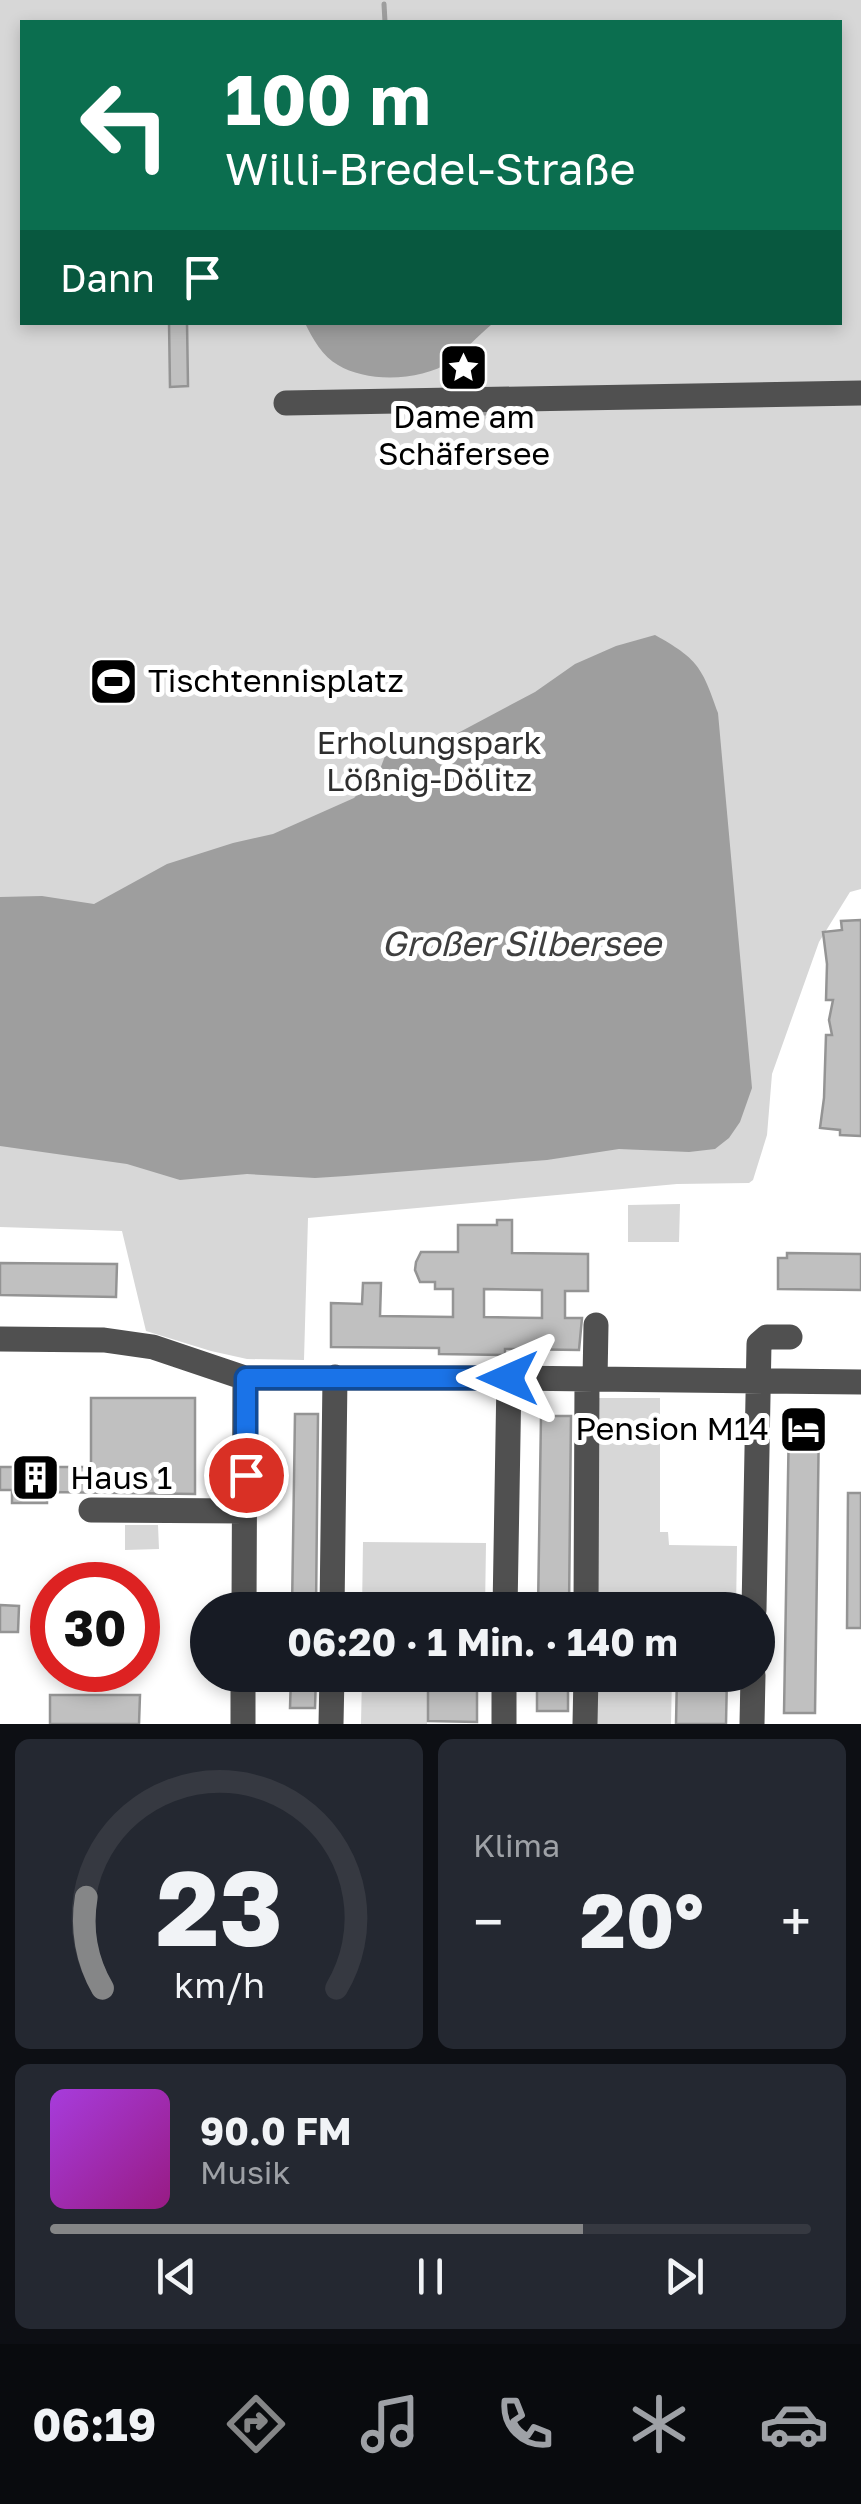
<!DOCTYPE html>
<html lang="de">
<meta charset="utf-8">
<style>
body{margin:0;font-family:"Golos Text",sans-serif;background:#242831;color:#f1f3f6;height:100vh;display:flex;flex-direction:column;font-size:38px;white-space:nowrap}
*{box-sizing:border-box;margin:0}
p{font-size:32px;color:#9ea1a6}
.icon{flex:none;width:55px;height:55px;fill:none;stroke:currentColor;stroke-width:2;stroke-linecap:round;stroke-linejoin:round}
.map{position:relative;height:1724px;overflow:hidden}
.details{display:flex;flex-direction:column;gap:15px;padding:15px;background:#0d0f14;flex:1}
.details>*{flex:none}
.top-card{position:absolute;left:20px;top:20px;width:822px;height:305px;border-radius:0px;box-shadow:0 5px 15px #0003;background:#0b6e4f;color:#fff;overflow:hidden}
.speed{position:absolute;left:30px;top:1562px;display:flex;gap:20px;font-size:50px;font-weight:700;text-align:center}
.speed>*{display:grid;place-content:center;width:130px;height:130px;border-radius:50%;background:#171b24;box-shadow:0 5px 15px #0003;line-height:1}
.speed .limit{border:15px solid #d22;background:#fff;color:#111}
.pin{position:absolute;display:grid;place-items:center;width:85px;height:85px;color:#fff;margin:-42px;border:5px solid #fff;border-radius:50%;box-shadow:0 2px 10px #0007}
.me{position:absolute;width:110px;margin:-55px;rotate:270deg;stroke-linejoin:round;filter:drop-shadow(0 0 8px #0008)}
.turn{display:flex;align-items:center;gap:35px;height:210px;padding:0 40px;font-size:45px}
.turn .icon{width:130px;height:130px;stroke-width:2.5}
.turn b{display:block;font-size:70px;line-height:85px}
.then{display:flex;align-items:center;height:95px;padding:0 40px;background:#0003;gap:20px;font-size:38px}
.big{font-size:75px;font-weight:700;line-height:1.1}
.details .card{flex:1;display:flex;flex-direction:column;justify-content:center;gap:15px;min-width:0;padding:0 35px;border-radius:15px;background:#242831}
.details .dial{align-items:center;gap:0}
.dial svg{height:260px;overflow:visible;fill:none;stroke:#363941;stroke-width:7;stroke-linecap:round;text-anchor:middle}
.dial text{fill:#f1f3f6;stroke:none}
.song{display:flex;align-items:center;gap:30px}
.cover{width:120px;height:120px;border-radius:15px;background:linear-gradient(135deg,hsl(280 70% 55%),hsl(310 70% 35%))}
.played{height:10px;border-radius:5px;background:linear-gradient(90deg,#858687 70%,#363941 70%)}
.keys{display:flex;justify-content:space-around;direction:ltr}
.heat{display:flex;justify-content:space-between;align-items:center;font-size:55px;direction:ltr}
.details .tiles{flex:1;display:grid;gap:15px;grid-template-columns:1fr 1fr}
.card:last-child{grid-column:span 2}
.trip{position:absolute;left:190px;top:1592px;width:585px;height:100px;border-radius:50px;background:#171b24;box-shadow:0 5px 15px #0003;font-weight:700;line-height:100px;text-align:center}
.menu{display:flex;height:160px;justify-content:space-around;align-items:center;background:#090b0e;color:#9ea1a6}
.menu .icon{width:70px;height:70px}
.menu .active{color:#858687}
.menu b{font-size:45px;color:#f1f3f6}
.map>svg:first-child{display:block}
.green{fill:#d7d7d7;fill-rule:evenodd}
.water{fill:#9e9e9e}
.lines{fill:none;stroke-linecap:round;stroke-linejoin:round}
.stream{stroke:#9e9e9e;stroke-width:5}
.building{fill:#c0c0c0;stroke:#949494;stroke-width:2.5;fill-rule:evenodd}
.minor{stroke:#505050;stroke-width:25}
.route-casing{stroke:#114b97;stroke-width:25}
.route{stroke:#1a73e8;stroke-width:18}
.labels{text-anchor:middle;stroke-width:10;stroke-linejoin:round;paint-order:stroke}
.poi-label{font-size:32px;fill:#000;stroke:#fff;text-anchor:start}
.park-label{font-size:32px;fill:#2e2e2e;stroke:#fff}
.water-label{font-size:35px;font-style:italic;fill:#3f3f3f;stroke:#fff}
</style>
<div class="map">
<svg width="861" height="1724" viewBox="0 0 861 1724">
<rect width="100%" height="100%" fill="#fff"/>
<!-- green -->
<path class="green" d="M0 0H861V889L850 892 819 942 772 1074 767 1135 753 1180 749 1183 677 1184 308 1218 304 1360 247 1359 211 1351 146 1331 122 1231 0 1227ZM22 22H840V322H22Z
M680 1204 679 1242H628V1205Z
M587 1398H660V1532H668L669 1545 737 1546 736 1610H586Z
M125 1525H158L159 1549 125 1550Z
M363 1542 486 1543 485 1610H362Z
M362 1675H427V1724H361Z
M586 1675H672L671 1724H585Z"/>
<!-- water -->
<path class="water" d="M305 323 491 322V325C477 337 464 351 450 362 421 381 367 383 338 365 323 357 312 338 305 323Z
M655 635C698 659 702 667 718 713L752 1088 740 1122 729 1138 715 1149 689 1152 619 1149 547 1160 346 1176 315 1178 247 1174 180 1180 127 1164 0 1146V897L42 896 94 904 167 864 233 843 273 834 354 798 379 772 388 748 413 736 441 742 535 692 575 664 616 646Z"/>
<g class="lines">
<!-- stream -->
<path class="stream" d="M384 4 385 22
M410 413H527"/>
</g>
<!-- building -->
<path class="building" d="M169 322H187L188 386 170 387Z
M861 920V1136L840 1135V1130L820 1128 824 1098 826 1035H832L829 1020 833 1000H826L827 964 823 932 842 930 841 921Z
M497 1220H512V1253L588 1254V1291H565V1318H582L579 1350 505 1349V1355L439 1354V1348L331 1347V1303L362 1304 363 1283H381L380 1316 453 1317V1289H435V1282H420L415 1270 416 1262 421 1252H458V1225H497ZM484 1289 542 1290V1318L484 1317Z
M787 1253 861 1254V1290L778 1289V1258H787Z
M0 1263 117 1264 116 1297 0 1295Z
M91 1398H195V1494L47 1492V1503H12V1490H0V1467H91Z
M295 1414H318L316 1610H292Z
M541 1416H571L569 1610H538Z
M789 1419H819L815 1713H784Z
M848 1493H861V1628H847Z
M0 1605 19 1606 18 1632H0Z
M291 1675H316L315 1708H290Z
M428 1675H477V1722L428 1721Z
M537 1675H568V1711H537Z
M677 1675H727L726 1724H676Z
M50 1695H140L139 1724H50Z"/>
<g class="lines">
<!-- minor -->
<path class="minor" d="M286 403 861 393
M0 1339 104 1340 153 1347 245 1378H509L861 1382
M595 1379 596 1325
M91 1510 245 1511
M244 1610 245 1378
M332 1610 335 1377
M505 1610 509 1378
M586 1610 587 1379
M754 1610 759 1344 767 1337H790
M243 1724V1675
M331 1724 332 1675
M504 1724V1675
M585 1724 586 1675
M752 1724 753 1675"/>
</g>
<g class="lines">
<defs>
<path id="route" d="M246 1475V1378H508"/>
</defs>
<!-- route casing -->
<use href="#route" class="route-casing"/>
<!-- route -->
<use href="#route" class="route"/>
</g>
<!-- icons -->
<defs>
<symbol id="sight-square" viewBox="-11 -11 22 22"><rect x="-9" y="-9" width="18" height="18" rx="4" fill="#000" stroke="#fff"/><path d="M0-6L1.8-2.2L6-1.7L2.9 1.2L3.7 5.4L0 3.3L-3.7 5.4L-2.9 1.2L-6-1.7L-1.8-2.2Z" fill="#fff"/></symbol>
<symbol id="stadium-square" viewBox="-11 -11 22 22"><rect x="-9" y="-9" width="18" height="18" rx="4" fill="#000" stroke="#fff"/><path d="M0-5a6.5 5 0 1 0 0 10a6.5 5 0 1 0 0-10ZM-3.5-1.8h7v3.6h-7Z" fill="#fff"/></symbol>
<symbol id="hotel-square" viewBox="-11 -11 22 22"><rect x="-9" y="-9" width="18" height="18" rx="4" fill="#000" stroke="#fff"/><path d="M-6-4.5h1.5V1H6V5H4.5V3h-9V5H-6ZM-4 0a1.8 1.8 0 1 1 3.6 0ZM.5 0V-2.5h3Q6-2.5 6 0Z" fill="#fff"/></symbol>
<symbol id="building-square" viewBox="-11 -11 22 22"><rect x="-9" y="-9" width="18" height="18" rx="4" fill="#000" stroke="#fff"/><path d="M-4-6H4V6H1V3H-1V6H-4ZM-2.5-4.3h1.7v1.8h-1.7ZM.8-4.3h1.7v1.8H.8ZM-2.5-1h1.7V.8h-1.7ZM.8-1h1.7V.8H.8Z" fill="#fff"/></symbol>
</defs>
<g fill-rule="evenodd">
<use href="#sight-square" x="436" y="340" width="55" height="55"/>
<use href="#stadium-square" x="86" y="654" width="55" height="55"/>
<use href="#hotel-square" x="776" y="1402" width="55" height="55"/>
<use href="#building-square" x="8" y="1450" width="55" height="55"/>
</g>
<g class="labels">
<!-- poi labels -->
<g class="poi-label">
<text x="464" y="428" text-anchor="middle">Dame am<tspan x="464" dy="37">Schäfersee</tspan></text>
<text x="148" y="692">Tischtennisplatz</text>
<text x="769" y="1440" text-anchor="end">Pension M14</text>
<text x="70" y="1489">Haus 1</text>
</g>
<!-- park labels -->
<g class="park-label">
<text x="429" y="754">Erholungspark<tspan x="429" dy="37">Lößnig-Dölitz</tspan></text>
</g>
<!-- water labels -->
<g class="water-label">
<text x="521" y="956">Großer Silbersee</text>
</g>
</g>
</svg>
<div class="speed"><div class="limit">30</div></div>
<div class="pin" style="left:246px;top:1475px;background:#d93025"><svg class="icon" aria-label="arrive" viewBox="0 0 24 24"><path d="M6 21V4h12l-3 4 3 4H6"/></svg></div>
<svg class="me" style="left:508px;top:1378px" viewBox="-20 -20 40 40"><path d="M0-17L14 15 0 8-14 15z" fill="#1a73e8" stroke="#fff" stroke-width="4"/></svg>
<div class="trip">06:20 · 1 Min. · 140 m</div>
<div class="top-card">
<div class="turn"><svg class="icon" aria-label="left" viewBox="0 0 24 24"><path d="M17 20v-9H6M10 6l-5 5 5 5"/></svg><div><b>100 m</b>Willi-Bredel-Straße</div></div>
<div class="then">Dann<svg class="icon" aria-label="arrive" viewBox="0 0 24 24"><path d="M6 21V4h12l-3 4 3 4H6"/></svg></div>
</div>
</div>
<section class="details">
<div class="tiles">
<div class="card dial"><svg viewBox="0 0 100 80">
<path d="M14 69A42 42 0 1 1 86 69"/>
<path d="M14 69A42 42 0 0 1 9 41" stroke="#858687"/>
<text x="50" y="56" font-size="32" font-weight="700">23</text>
<text x="50" y="72" font-size="11">km/h</text>
</svg></div>
<div class="card"><p>Klima</p>
<div class="heat"><a>−</a><b class="big">20°</b><a>+</a></div>
</div>
<div class="card">
<div class="song"><i class="cover"></i><div><b>90.0 FM</b><p>Musik</p></div></div>
<div class="played"></div>
<div class="keys"><svg class="icon" aria-label="previous" viewBox="0 0 24 24"><path d="M18 5L8 12l10 7zM5 5v14"/></svg><svg class="icon" aria-label="pause" viewBox="0 0 24 24"><path d="M8 5v14M16 5v14"/></svg><svg class="icon" aria-label="next" viewBox="0 0 24 24"><path d="M6 5l10 7-10 7zM19 5v14"/></svg></div>
</div>
</div>
</section>
<nav class="menu">
<b>06:19</b>
<svg class="icon active" aria-label="directions" viewBox="0 0 24 24"><path d="M12 3l9 9-9 9-9-9zM9 14v-3h6M13 9l2 2-2 2"/></svg>
<svg class="icon" aria-label="music" viewBox="0 0 24 24"><path d="M9 18V5l10-2v13"/><circle cx="6" cy="18" r="3"/><circle cx="16" cy="16" r="3"/></svg>
<svg class="icon" aria-label="phone" viewBox="0 0 24 24"><path d="M5 4h4l2 5-3 2q2 4 5 5l2-3 5 2v4C11 20 4 13 5 4z"/></svg>
<svg class="icon" aria-label="climate" viewBox="0 0 24 24"><path d="M12 3v18M4 7l16 10M4 17L20 7"/></svg>
<svg class="icon" aria-label="car" viewBox="0 0 24 24"><path d="M5 17H2v-5l4-1 3-4h7l3 4 3 1v5h-3M9 17h6M6 11h13"/><circle cx="7" cy="17" r="2"/><circle cx="17" cy="17" r="2"/></svg>
</nav>
